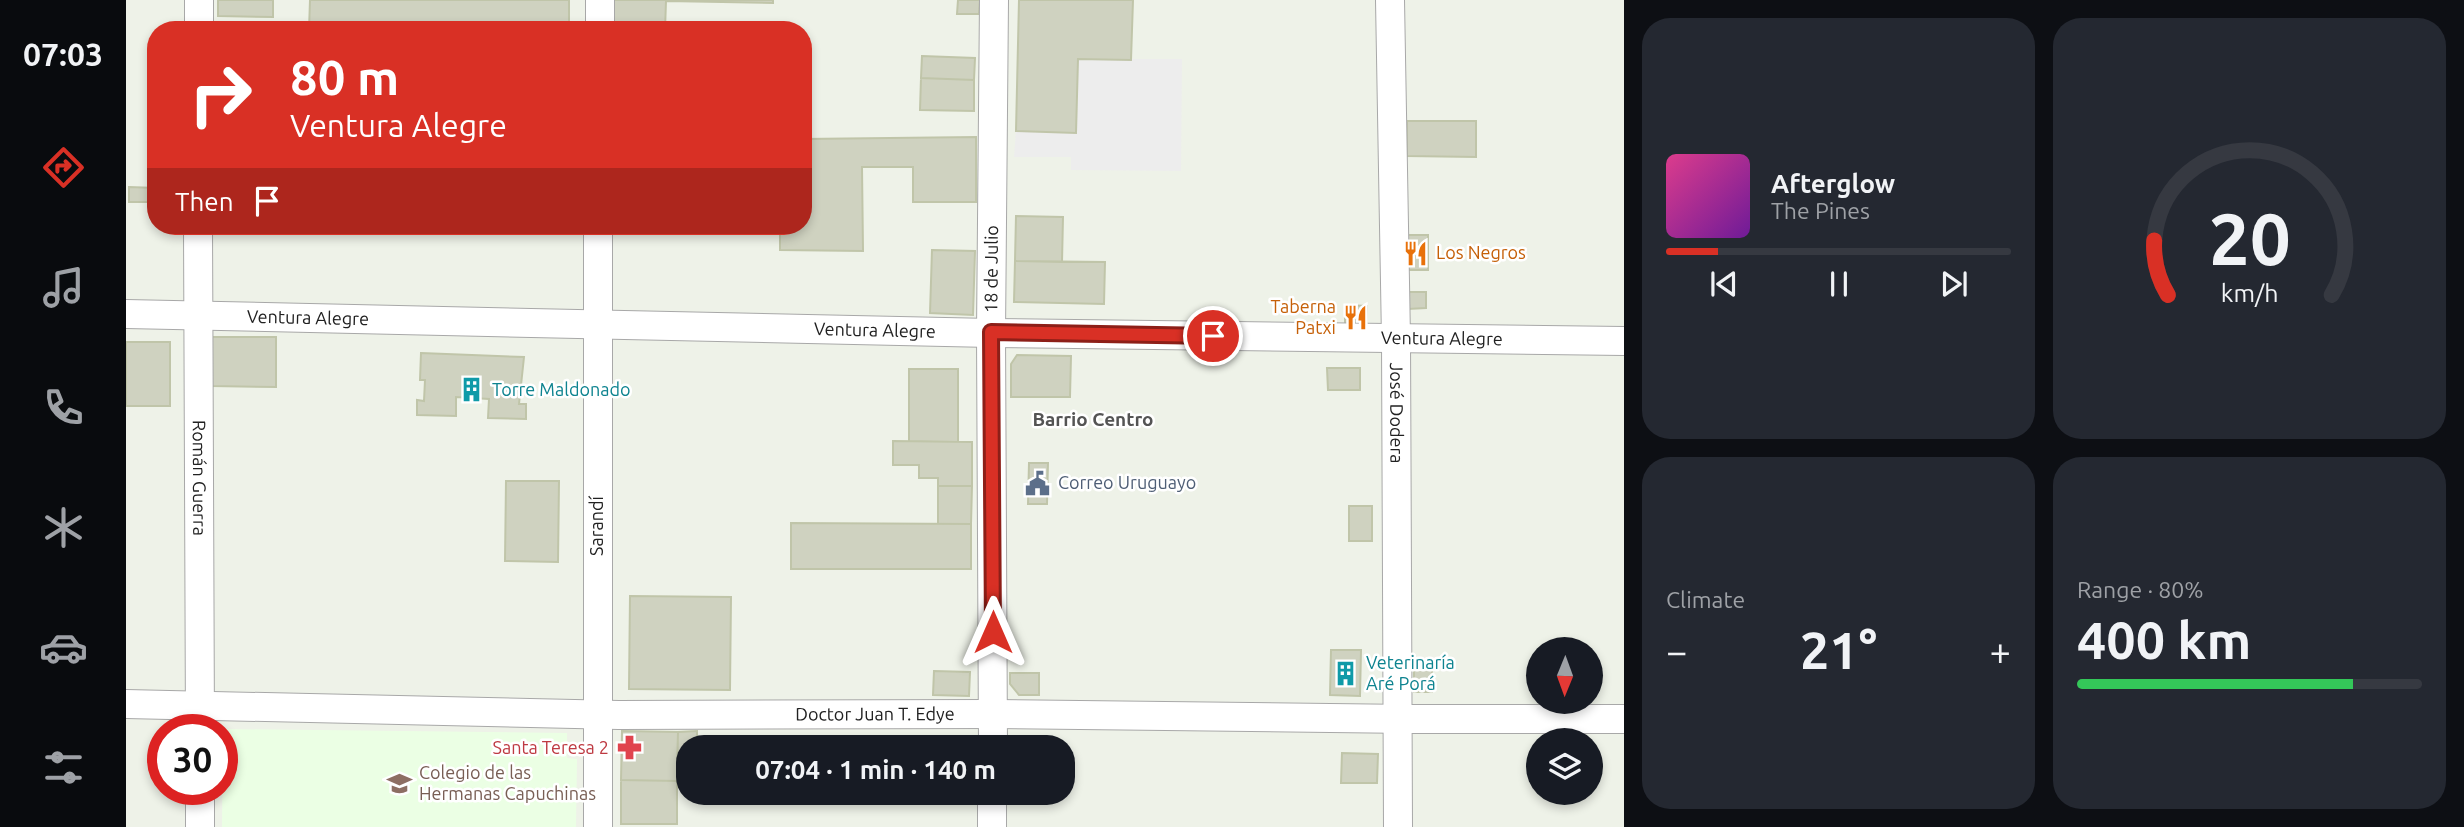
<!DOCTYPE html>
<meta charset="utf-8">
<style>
body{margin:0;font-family:Ubuntu,sans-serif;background:#242831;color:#f1f3f6;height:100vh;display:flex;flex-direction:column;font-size:26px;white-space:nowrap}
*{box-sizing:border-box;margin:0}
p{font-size:23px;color:#9ea1a6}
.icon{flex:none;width:38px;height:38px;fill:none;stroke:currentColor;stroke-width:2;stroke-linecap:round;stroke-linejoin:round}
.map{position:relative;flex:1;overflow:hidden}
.details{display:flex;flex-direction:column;gap:18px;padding:18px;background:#0d0f14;width:840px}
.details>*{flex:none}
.banner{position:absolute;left:21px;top:21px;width:665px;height:214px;border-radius:28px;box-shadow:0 4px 10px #0003;background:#d93025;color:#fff;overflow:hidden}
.needle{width:46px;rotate:181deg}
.fabs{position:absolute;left:1400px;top:637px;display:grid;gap:14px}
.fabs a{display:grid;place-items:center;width:77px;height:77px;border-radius:50%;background:#171b24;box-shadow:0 4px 10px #0003;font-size:35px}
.speed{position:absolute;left:21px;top:714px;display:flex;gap:14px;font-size:35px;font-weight:700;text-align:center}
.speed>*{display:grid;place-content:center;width:91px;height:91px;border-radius:50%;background:#171b24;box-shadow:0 4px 10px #0003;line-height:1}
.speed .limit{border:10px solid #d22;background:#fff;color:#111}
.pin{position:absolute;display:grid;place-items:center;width:60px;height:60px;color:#fff;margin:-30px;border:4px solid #fff;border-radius:50%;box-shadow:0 2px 7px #0007}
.me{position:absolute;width:77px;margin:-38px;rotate:0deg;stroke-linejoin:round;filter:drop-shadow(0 0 5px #0008)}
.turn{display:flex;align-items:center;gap:24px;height:147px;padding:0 28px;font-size:32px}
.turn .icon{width:91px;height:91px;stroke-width:2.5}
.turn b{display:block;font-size:49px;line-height:60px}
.then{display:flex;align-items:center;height:66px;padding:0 28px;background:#0003;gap:14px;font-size:26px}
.big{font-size:52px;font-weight:700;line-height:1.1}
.details .card{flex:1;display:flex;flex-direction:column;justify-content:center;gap:10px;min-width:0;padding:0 24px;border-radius:28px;background:#242831}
.details .dial{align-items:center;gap:0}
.dial svg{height:182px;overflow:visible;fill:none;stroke:#363941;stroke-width:7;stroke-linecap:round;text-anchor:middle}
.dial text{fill:#f1f3f6;stroke:none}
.song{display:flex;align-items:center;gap:21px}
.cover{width:84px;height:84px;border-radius:10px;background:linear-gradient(135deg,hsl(330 70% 55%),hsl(280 70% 35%))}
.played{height:7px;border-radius:4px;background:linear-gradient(90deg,#d93025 15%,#363941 15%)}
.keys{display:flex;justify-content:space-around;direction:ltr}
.heat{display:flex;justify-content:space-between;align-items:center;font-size:38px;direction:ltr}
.charge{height:10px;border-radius:5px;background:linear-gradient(90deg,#34c759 80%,#363941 0)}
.details .tiles{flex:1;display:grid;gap:18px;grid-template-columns:repeat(2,1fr)}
.trip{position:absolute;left:550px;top:735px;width:399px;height:70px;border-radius:28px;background:#171b24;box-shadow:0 4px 10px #0003;font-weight:700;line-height:70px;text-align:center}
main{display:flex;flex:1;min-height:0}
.tab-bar{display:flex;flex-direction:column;width:126px;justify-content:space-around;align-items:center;background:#090b0e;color:#9ea1a6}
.tab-bar .icon{width:49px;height:49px}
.tab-bar .selected{color:#d93025}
.tab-bar b{font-size:32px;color:#f1f3f6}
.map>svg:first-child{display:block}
.education{fill:#ebffe4}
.parking{fill:#ededed}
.building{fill:#cfd2c0;stroke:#c0c5a9;stroke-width:2}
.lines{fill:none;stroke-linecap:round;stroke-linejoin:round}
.minor-casing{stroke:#a8a8a8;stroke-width:30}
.minor{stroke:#fff;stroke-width:28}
.route-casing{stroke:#8d1f18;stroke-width:18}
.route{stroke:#d93025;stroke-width:12}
.labels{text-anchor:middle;stroke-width:5;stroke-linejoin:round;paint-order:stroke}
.food-label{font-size:18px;fill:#c56008;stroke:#fff;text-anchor:start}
.street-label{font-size:18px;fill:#212121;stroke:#fff}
.culture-label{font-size:18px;fill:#0d838f;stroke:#fff;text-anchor:start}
.service-label{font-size:18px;fill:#4e5e75;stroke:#fff;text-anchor:start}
.health-label{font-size:18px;fill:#be3a42;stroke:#fff;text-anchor:end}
.education-label{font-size:18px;fill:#785e54;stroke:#fff;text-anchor:start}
.neighbourhood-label{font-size:19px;font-weight:bold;fill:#545454;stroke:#fff}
</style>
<main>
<nav class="tab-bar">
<b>07:03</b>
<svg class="icon selected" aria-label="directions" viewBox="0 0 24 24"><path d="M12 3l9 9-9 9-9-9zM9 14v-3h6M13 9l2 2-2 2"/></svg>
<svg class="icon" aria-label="music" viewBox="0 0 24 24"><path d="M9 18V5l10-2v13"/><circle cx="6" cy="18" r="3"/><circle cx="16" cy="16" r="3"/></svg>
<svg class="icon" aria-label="phone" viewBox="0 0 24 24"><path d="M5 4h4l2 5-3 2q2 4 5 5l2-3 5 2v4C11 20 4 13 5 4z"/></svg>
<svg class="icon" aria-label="climate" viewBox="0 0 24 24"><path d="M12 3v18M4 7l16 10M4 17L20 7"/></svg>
<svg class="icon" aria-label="car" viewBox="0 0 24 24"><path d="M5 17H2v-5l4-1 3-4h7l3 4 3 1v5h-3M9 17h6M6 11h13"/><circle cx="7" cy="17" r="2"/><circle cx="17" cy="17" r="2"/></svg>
<svg class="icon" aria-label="filters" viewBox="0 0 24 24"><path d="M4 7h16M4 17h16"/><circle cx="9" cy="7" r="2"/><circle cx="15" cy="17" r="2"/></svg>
</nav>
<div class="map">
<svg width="1498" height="827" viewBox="0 0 1498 827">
<rect width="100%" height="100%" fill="#eef2e8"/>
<!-- education -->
<path class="education" d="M97 729 441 733V758L451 759 450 827H96Z"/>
<!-- parking -->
<path class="parking" d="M952 59H1056L1055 171 945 170V157H888L890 131 950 133Z"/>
<!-- building -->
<path class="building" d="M92 0H147V17L92 16Z
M184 0H443V30H183Z
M486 0H647V3L540 1 539 30H486Z
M832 0H854L853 14H831Z
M893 0H1007L1005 60 952 59 950 133 890 131Z
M796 56 849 58 848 80 795 78Z
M795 78 848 80V111L794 110Z
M1281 121H1350V157L1281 156Z
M850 137V202H787V167H736L737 251 654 250V226H677V139Z
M3 187 30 188V202H3Z
M890 216 937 217 936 262 889 261Z
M1278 235H1302V270H1277Z
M806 250 849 251 847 315 804 313Z
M889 261 979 262 978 304 888 302Z
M1282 292H1300V308L1282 309Z
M1219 305 1241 306 1240 329 1219 328Z
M86 337H150V387L86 386Z
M0 342H44V406H0Z
M295 353 398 357 393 404H400V419L362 418 363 399 330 397V416L291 415V400L298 401 299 380H294Z
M891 355 945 356 944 397H885V364Z
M1201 368H1234V390H1202Z
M783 369H832V442L783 441Z
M767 441 846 442V486H812V478H793V465H767Z
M903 463H922L921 504H902Z
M380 481H433L432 562 379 561Z
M812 486H846L845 524H812Z
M1223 506H1246V541H1223Z
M665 523 845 524V569H665Z
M504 596 605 597 604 690 503 689Z
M1205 650H1235L1234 696 1204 695Z
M1288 668H1306V692H1288Z
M808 671 844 672 843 696 807 695Z
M884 673H913V695H893L884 684Z
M496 731 552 732 551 781 495 780Z
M571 731V747H562V766H551L552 732Z
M806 743 847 744V747H806Z
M1216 753 1252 754 1251 783H1215Z
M495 780 551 781V824H495Z"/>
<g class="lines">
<defs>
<g id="minor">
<path id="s1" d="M1264 0 1270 339 1272 827"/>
<path d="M73 30V0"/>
<path d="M474 30V0"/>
<path id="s2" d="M72 226 74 730"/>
<path d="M472 226V827"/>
<path id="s3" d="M0 314 865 333 1498 341"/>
<path id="s4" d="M0 704 493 715 867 714 1285 719H1498"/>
<path id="s5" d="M867 747 865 333 868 0"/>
<path d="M74 789V827"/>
<path d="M866 827V793"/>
</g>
</defs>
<!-- minor casing -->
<use href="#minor" class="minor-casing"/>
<!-- minor -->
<use href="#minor" class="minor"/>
</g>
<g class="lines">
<defs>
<path id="route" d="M867 632 865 332 1087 336"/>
</defs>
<!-- route casing -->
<use href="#route" class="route-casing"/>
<!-- route -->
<use href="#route" class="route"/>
</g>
<!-- icons -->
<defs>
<symbol id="restaurant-bare" viewBox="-9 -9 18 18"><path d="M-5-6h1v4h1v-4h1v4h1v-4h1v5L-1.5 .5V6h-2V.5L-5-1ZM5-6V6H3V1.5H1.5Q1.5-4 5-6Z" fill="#e8710a" stroke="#fff" stroke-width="2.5" paint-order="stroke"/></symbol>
<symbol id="building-bare" viewBox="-9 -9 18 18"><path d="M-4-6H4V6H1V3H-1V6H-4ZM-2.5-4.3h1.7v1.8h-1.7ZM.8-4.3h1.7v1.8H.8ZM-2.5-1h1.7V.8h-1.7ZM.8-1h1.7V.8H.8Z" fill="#0f9aa8" stroke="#fff" stroke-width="2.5" paint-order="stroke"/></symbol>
<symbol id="civic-bare" viewBox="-9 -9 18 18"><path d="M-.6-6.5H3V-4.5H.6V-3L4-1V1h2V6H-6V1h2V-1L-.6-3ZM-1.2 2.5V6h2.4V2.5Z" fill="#5c6f8a" stroke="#fff" stroke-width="2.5" paint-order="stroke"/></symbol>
<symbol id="pharmacy-bare" viewBox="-9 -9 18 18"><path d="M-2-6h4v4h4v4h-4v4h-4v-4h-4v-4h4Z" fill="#e0444e" stroke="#fff" stroke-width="2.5" paint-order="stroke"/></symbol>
<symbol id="school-bare" viewBox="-9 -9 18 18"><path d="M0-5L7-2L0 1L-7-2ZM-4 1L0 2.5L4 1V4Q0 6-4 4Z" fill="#8d6e63" stroke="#fff" stroke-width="2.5" paint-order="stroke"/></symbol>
</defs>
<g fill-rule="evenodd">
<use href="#restaurant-bare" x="1272" y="236" width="35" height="35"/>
<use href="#restaurant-bare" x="1212" y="300" width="35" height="35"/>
<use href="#building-bare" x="328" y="372" width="35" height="35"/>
<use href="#civic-bare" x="894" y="466" width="35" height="35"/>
<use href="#building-bare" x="1202" y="656" width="35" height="35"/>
<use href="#pharmacy-bare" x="486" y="730" width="35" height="35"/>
<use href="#school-bare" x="256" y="766" width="35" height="35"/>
</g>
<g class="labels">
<!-- food labels -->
<g class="food-label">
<text x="1310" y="259">Los Negros</text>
<text x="1210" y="313" text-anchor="end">Taberna<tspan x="1210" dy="21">Patxi</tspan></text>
</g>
<!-- street labels -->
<g class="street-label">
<text dy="6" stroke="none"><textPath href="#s5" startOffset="478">18 de Julio</textPath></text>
<text dy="6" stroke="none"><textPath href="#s3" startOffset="182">Ventura Alegre</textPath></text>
<text dy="6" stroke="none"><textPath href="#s3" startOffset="749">Ventura Alegre</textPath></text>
<text dy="6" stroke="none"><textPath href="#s3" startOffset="1316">Ventura Alegre</textPath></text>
<text dy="6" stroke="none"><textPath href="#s1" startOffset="413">José Dodera</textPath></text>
<text dy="6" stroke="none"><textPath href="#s2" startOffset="252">Román Guerra</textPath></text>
<text transform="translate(471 526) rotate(-90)" y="6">Sarandí</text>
<text dy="6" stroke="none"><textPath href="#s4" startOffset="749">Doctor Juan T. Edye</textPath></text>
</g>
<!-- culture labels -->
<g class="culture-label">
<text x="366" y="396">Torre Maldonado</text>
<text x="1240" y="669">Veterinaría<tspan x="1240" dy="21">Aré Porá</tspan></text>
</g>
<!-- service labels -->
<g class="service-label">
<text x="932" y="489">Correo Uruguayo</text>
</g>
<!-- health labels -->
<g class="health-label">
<text x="483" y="754">Santa Teresa 2</text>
</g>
<!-- education labels -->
<g class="education-label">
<text x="293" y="779">Colegio de las<tspan x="293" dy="21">Hermanas Capuchinas</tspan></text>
</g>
<!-- neighbourhood labels -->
<g class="neighbourhood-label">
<text x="967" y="426">Barrio Centro</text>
</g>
</g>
</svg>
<div class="fabs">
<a><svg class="needle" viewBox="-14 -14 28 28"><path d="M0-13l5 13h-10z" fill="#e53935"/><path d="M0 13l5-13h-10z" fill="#9ea1a6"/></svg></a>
<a><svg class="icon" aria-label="layers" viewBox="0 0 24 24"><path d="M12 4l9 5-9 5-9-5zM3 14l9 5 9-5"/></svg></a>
</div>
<div class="speed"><div class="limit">30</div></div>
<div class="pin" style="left:1087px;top:336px;background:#d93025"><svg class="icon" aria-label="arrive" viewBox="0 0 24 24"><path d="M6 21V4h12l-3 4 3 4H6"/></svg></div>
<svg class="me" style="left:867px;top:632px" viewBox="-20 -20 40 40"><path d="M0-17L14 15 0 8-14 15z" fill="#d93025" stroke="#fff" stroke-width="4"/></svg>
<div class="trip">07:04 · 1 min · 140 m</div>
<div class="banner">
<div class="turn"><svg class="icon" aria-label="right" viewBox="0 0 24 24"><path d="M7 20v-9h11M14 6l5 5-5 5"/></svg><div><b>80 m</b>Ventura Alegre</div></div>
<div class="then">Then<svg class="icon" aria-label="arrive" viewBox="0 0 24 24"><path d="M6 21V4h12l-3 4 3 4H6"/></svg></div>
</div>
</div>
<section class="details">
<div class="tiles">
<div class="card">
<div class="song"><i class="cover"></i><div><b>Afterglow</b><p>The Pines</p></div></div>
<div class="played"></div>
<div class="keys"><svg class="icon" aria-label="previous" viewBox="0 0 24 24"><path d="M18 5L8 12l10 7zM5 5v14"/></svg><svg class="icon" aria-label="pause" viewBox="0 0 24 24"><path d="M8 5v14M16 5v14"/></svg><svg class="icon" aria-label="next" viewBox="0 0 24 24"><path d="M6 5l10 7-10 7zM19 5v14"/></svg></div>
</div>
<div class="card dial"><svg viewBox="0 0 100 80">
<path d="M14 69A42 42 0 1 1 86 69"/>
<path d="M14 69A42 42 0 0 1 8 45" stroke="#d93025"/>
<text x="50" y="56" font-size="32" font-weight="700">20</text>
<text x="50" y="72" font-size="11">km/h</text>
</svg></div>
<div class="card"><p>Climate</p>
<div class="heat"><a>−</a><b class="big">21°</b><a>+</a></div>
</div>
<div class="card"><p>Range · 80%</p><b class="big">400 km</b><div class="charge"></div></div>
</div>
</section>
</main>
